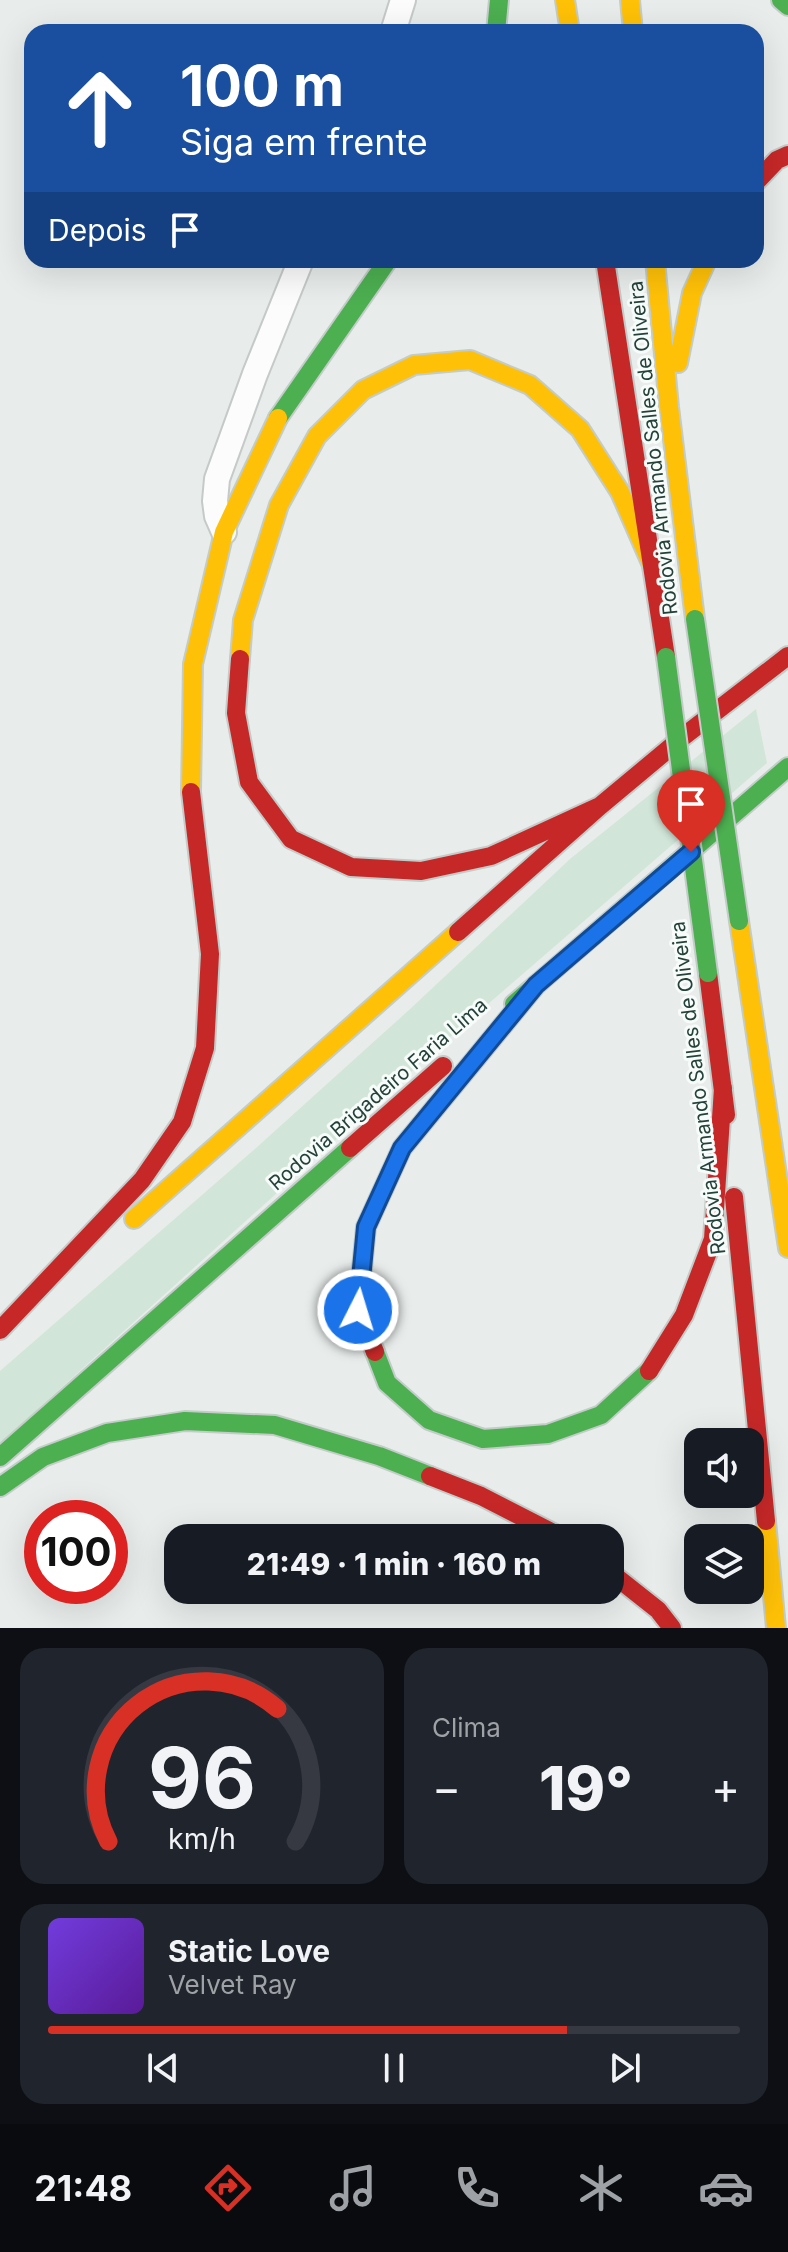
<!DOCTYPE html>
<html lang="pt">
<meta charset="utf-8">
<style>
body{margin:0;font-family:Inter,sans-serif;background:#20242c;color:#f1f3f6;height:100vh;display:flex;flex-direction:column;font-size:30px;white-space:nowrap}
*{box-sizing:border-box;margin:0}
p{font-size:26px;color:#9ea1a6}
.icon{flex:none;width:44px;height:44px;fill:none;stroke:currentColor;stroke-width:2;stroke-linecap:round;stroke-linejoin:round}
.map{position:relative;height:1628px;overflow:hidden}
.drawer{display:flex;flex-direction:column;gap:20px;padding:20px;background:#0d0f14;flex:1}
.drawer>*{flex:none}
.hud{position:absolute;left:24px;top:24px;width:740px;height:244px;border-radius:24px;box-shadow:0 8px 32px #0002;background:#1a4fa0;color:#fff;overflow:hidden}
.tools{position:absolute;left:684px;top:1428px;display:grid;gap:16px}
.tools a{display:grid;place-items:center;width:80px;height:80px;border-radius:16px;background:#171b24;box-shadow:0 8px 32px #0002;font-size:40px}
.speed{position:absolute;left:24px;top:1500px;display:flex;gap:16px;font-size:40px;font-weight:700;text-align:center}
.speed>*{display:grid;place-content:center;width:104px;height:104px;border-radius:50%;background:#171b24;box-shadow:0 8px 32px #0002;line-height:1}
.speed .limit{border:12px solid #d22;background:#fff;color:#111}
.pin{position:absolute;display:grid;place-items:center;width:68px;height:68px;color:#fff;margin:-82px -34px;border-radius:50% 50% 50% 0;rotate:-45deg;box-shadow:0 0 8px #0007}
.pin .icon{rotate:45deg}
.me{position:absolute;width:88px;margin:-44px;rotate:5deg;stroke-linejoin:round;filter:drop-shadow(0 0 6px #0008)}
.turn{display:flex;align-items:center;gap:28px;height:168px;padding:0 24px;font-size:36px}
.turn .icon{width:104px;height:104px;stroke-width:2.5}
.turn b{display:block;font-size:56px;line-height:68px}
.then{display:flex;align-items:center;height:76px;padding:0 24px;background:#0003;gap:16px;font-size:30px}
.big{font-size:60px;font-weight:800;line-height:1.1}
.drawer .card{flex:1;display:flex;flex-direction:column;justify-content:center;gap:12px;min-width:0;padding:0 28px;border-radius:24px;background:#20242c}
.drawer .dial{align-items:center;gap:0}
.dial svg{height:208px;overflow:visible;fill:none;stroke:#363941;stroke-width:7;stroke-linecap:round;text-anchor:middle}
.dial text{fill:#f1f3f6;stroke:none}
.song{display:flex;align-items:center;gap:24px}
.cover{width:96px;height:96px;border-radius:12px;background:linear-gradient(135deg,hsl(260 70% 55%),hsl(270 70% 35%))}
.played{height:8px;border-radius:4px;background:linear-gradient(90deg,#d93025 75%,#363941 75%)}
.keys{display:flex;justify-content:space-around;direction:ltr}
.heat{display:flex;justify-content:space-between;align-items:center;font-size:44px;direction:ltr}
.drawer .tiles{flex:1;display:grid;gap:20px;grid-template-columns:1fr 1fr}
.card:last-child{grid-column:span 2}
.trip{position:absolute;left:164px;top:1524px;width:460px;height:80px;border-radius:24px;background:#171b24;box-shadow:0 8px 32px #0002;font-weight:800;line-height:80px;text-align:center}
.menu{display:flex;height:128px;justify-content:space-around;align-items:center;background:#090b0e;color:#9ea1a6}
.menu .icon{width:56px;height:56px}
.menu .selected{color:#d93025}
.menu b{font-size:36px;color:#f1f3f6}
.map>svg:first-child{display:block}
.green{fill:#d1e6d8}
.lines{fill:none;stroke-linecap:round;stroke-linejoin:round}
.street-casing{stroke:#c5cac8;stroke-width:28}
.fast-casing{stroke:#c3ccc9;stroke-width:22}
.slow-casing{stroke:#c3ccc9;stroke-width:22}
.jam-casing{stroke:#c3ccc9;stroke-width:22}
.street{stroke:#fcfcfc;stroke-width:24}
.fast{stroke:#4caf50;stroke-width:18}
.slow{stroke:#ffc107;stroke-width:18}
.jam{stroke:#c62828;stroke-width:18}
.fast-bridge-casing{stroke:#c3ccc9;stroke-width:22;stroke-linecap:butt}
.fast-bridge{stroke:#4caf50;stroke-width:18}
.route-casing{stroke:#114b97;stroke-width:20}
.route{stroke:#1a73e8;stroke-width:14}
.labels{text-anchor:middle;stroke-width:6;stroke-linejoin:round;paint-order:stroke}
.street-label{font-size:20px;fill:#24423a;stroke:#f7fbf9}
</style>
<div class="map">
<svg width="788" height="1628" viewBox="0 0 788 1628">
<rect width="100%" height="100%" fill="#e8edeb"/>
<!-- green -->
<path class="green" d="M756 709 767 763 443 1043 0 1443V1371L256 1148 409 1010 570 859Z"/>
<g class="lines">
<defs>
<path id="street" d="M393 32 403 0
M224 532 217 516 215 501 217 479 255 374 301 260"/>
<path id="fast" d="M781 0 788 6
M496 32 499 0
M278 418 388 260
M514 1004 788 767
M375 1352 387 1383 429 1420 483 1439 548 1434 601 1415 649 1371
M0 1457 350 1148
M0 1487 43 1457 107 1433 185 1421 275 1425 379 1456 430 1476"/>
<path id="slow" d="M565 0 570 32
M630 0 633 32
M655 260 669 407 695 619
M678 363 692 293 707 260
M240 659 243 620 279 505 317 436 363 390 414 365 470 360 530 385 580 429 620 492 652 565
M191 792 193 664 224 532 278 418
M739 921 788 1248
M134 1219 458 932
M766 1521 776 1628"/>
<path id="jam" d="M756 182 777 160 788 155
M605 260 666 657
M240 659 236 713 249 782 291 839 351 867 421 871 491 856 600 806
M458 932 600 806 684 736 788 656
M708 973 726 1115
M350 1148 443 1066
M734 1197 766 1521
M0 1330 142 1180 182 1122 205 1048 210 954 191 792
M375 1352 358 1310 366 1227 402 1148 536 985
M649 1371 684 1315 713 1239 723 1088
M430 1476 481 1496 563 1538
M610 1572 658 1610 672 1628"/>
</defs>
<!-- street casing -->
<use href="#street" class="street-casing"/>
<!-- fast casing -->
<use href="#fast" class="fast-casing"/>
<!-- slow casing -->
<use href="#slow" class="slow-casing"/>
<!-- jam casing -->
<use href="#jam" class="jam-casing"/>
<!-- street -->
<use href="#street" class="street"/>
<!-- fast -->
<use href="#fast" class="fast"/>
<!-- slow -->
<use href="#slow" class="slow"/>
<!-- jam -->
<use href="#jam" class="jam"/>
<defs>
<path id="fast-bridge" d="M695 619 739 921
M666 657 708 973"/>
</defs>
<!-- fast-bridge casing -->
<use href="#fast-bridge" class="fast-bridge-casing"/>
<!-- fast-bridge -->
<use href="#fast-bridge" class="fast-bridge"/>
</g>
<g class="lines">
<defs>
<path id="route" d="M358 1310 366 1227 402 1148 536 985 691 852"/>
</defs>
<!-- route casing -->
<use href="#route" class="route-casing"/>
<!-- route -->
<use href="#route" class="route"/>
</g>
<g class="labels">
<!-- street labels -->
<g class="street-label">
<text transform="translate(653 448) rotate(-96)" y="7">Rodovia Armando Salles de Oliveira</text>
<text transform="translate(698 1088) rotate(-97)" y="7">Rodovia Armando Salles de Oliveira</text>
<text transform="translate(378 1094) rotate(-41)" y="7">Rodovia Brigadeiro Faria Lima</text>
</g>
</g>
</svg>
<div class="tools">
<a><svg class="icon" aria-label="sound" viewBox="0 0 24 24"><path d="M4 9h4l5-4v14l-5-4H4zM17 9q2 3 0 6"/></svg></a>
<a><svg class="icon" aria-label="layers" viewBox="0 0 24 24"><path d="M12 4l9 5-9 5-9-5zM3 14l9 5 9-5"/></svg></a>
</div>
<div class="speed"><div class="limit">100</div></div>
<div class="pin" style="left:691px;top:852px;background:#d93025"><svg class="icon" aria-label="arrive" viewBox="0 0 24 24"><path d="M6 21V4h12l-3 4 3 4H6"/></svg></div>
<svg class="me" style="left:358px;top:1310px" viewBox="-20 -20 40 40"><circle r="17" fill="#1a73e8" stroke="#fff" stroke-width="3"/><path d="M0-11L8 9 0 5-8 9z" fill="#fff"/></svg>
<div class="trip">21:49 · 1 min · 160 m</div>
<div class="hud">
<div class="turn"><svg class="icon" aria-label="ahead" viewBox="0 0 24 24"><path d="M12 20V5M6 11l6-6 6 6"/></svg><div><b>100 m</b>Siga em frente</div></div>
<div class="then">Depois<svg class="icon" aria-label="arrive" viewBox="0 0 24 24"><path d="M6 21V4h12l-3 4 3 4H6"/></svg></div>
</div>
</div>
<section class="drawer">
<div class="tiles">
<div class="card dial"><svg viewBox="0 0 100 80">
<path d="M14 69A42 42 0 1 1 86 69"/>
<path d="M14 69A42 42 0 0 1 79 18" stroke="#d93025"/>
<text x="50" y="56" font-size="32" font-weight="700">96</text>
<text x="50" y="72" font-size="11">km/h</text>
</svg></div>
<div class="card"><p>Clima</p>
<div class="heat"><a>−</a><b class="big">19°</b><a>+</a></div>
</div>
<div class="card">
<div class="song"><i class="cover"></i><div><b>Static Love</b><p>Velvet Ray</p></div></div>
<div class="played"></div>
<div class="keys"><svg class="icon" aria-label="previous" viewBox="0 0 24 24"><path d="M18 5L8 12l10 7zM5 5v14"/></svg><svg class="icon" aria-label="pause" viewBox="0 0 24 24"><path d="M8 5v14M16 5v14"/></svg><svg class="icon" aria-label="next" viewBox="0 0 24 24"><path d="M6 5l10 7-10 7zM19 5v14"/></svg></div>
</div>
</div>
</section>
<nav class="menu">
<b>21:48</b>
<svg class="icon selected" aria-label="directions" viewBox="0 0 24 24"><path d="M12 3l9 9-9 9-9-9zM9 14v-3h6M13 9l2 2-2 2"/></svg>
<svg class="icon" aria-label="music" viewBox="0 0 24 24"><path d="M9 18V5l10-2v13"/><circle cx="6" cy="18" r="3"/><circle cx="16" cy="16" r="3"/></svg>
<svg class="icon" aria-label="phone" viewBox="0 0 24 24"><path d="M5 4h4l2 5-3 2q2 4 5 5l2-3 5 2v4C11 20 4 13 5 4z"/></svg>
<svg class="icon" aria-label="climate" viewBox="0 0 24 24"><path d="M12 3v18M4 7l16 10M4 17L20 7"/></svg>
<svg class="icon" aria-label="car" viewBox="0 0 24 24"><path d="M5 17H2v-5l4-1 3-4h7l3 4 3 1v5h-3M9 17h6M6 11h13"/><circle cx="7" cy="17" r="2"/><circle cx="17" cy="17" r="2"/></svg>
</nav>
